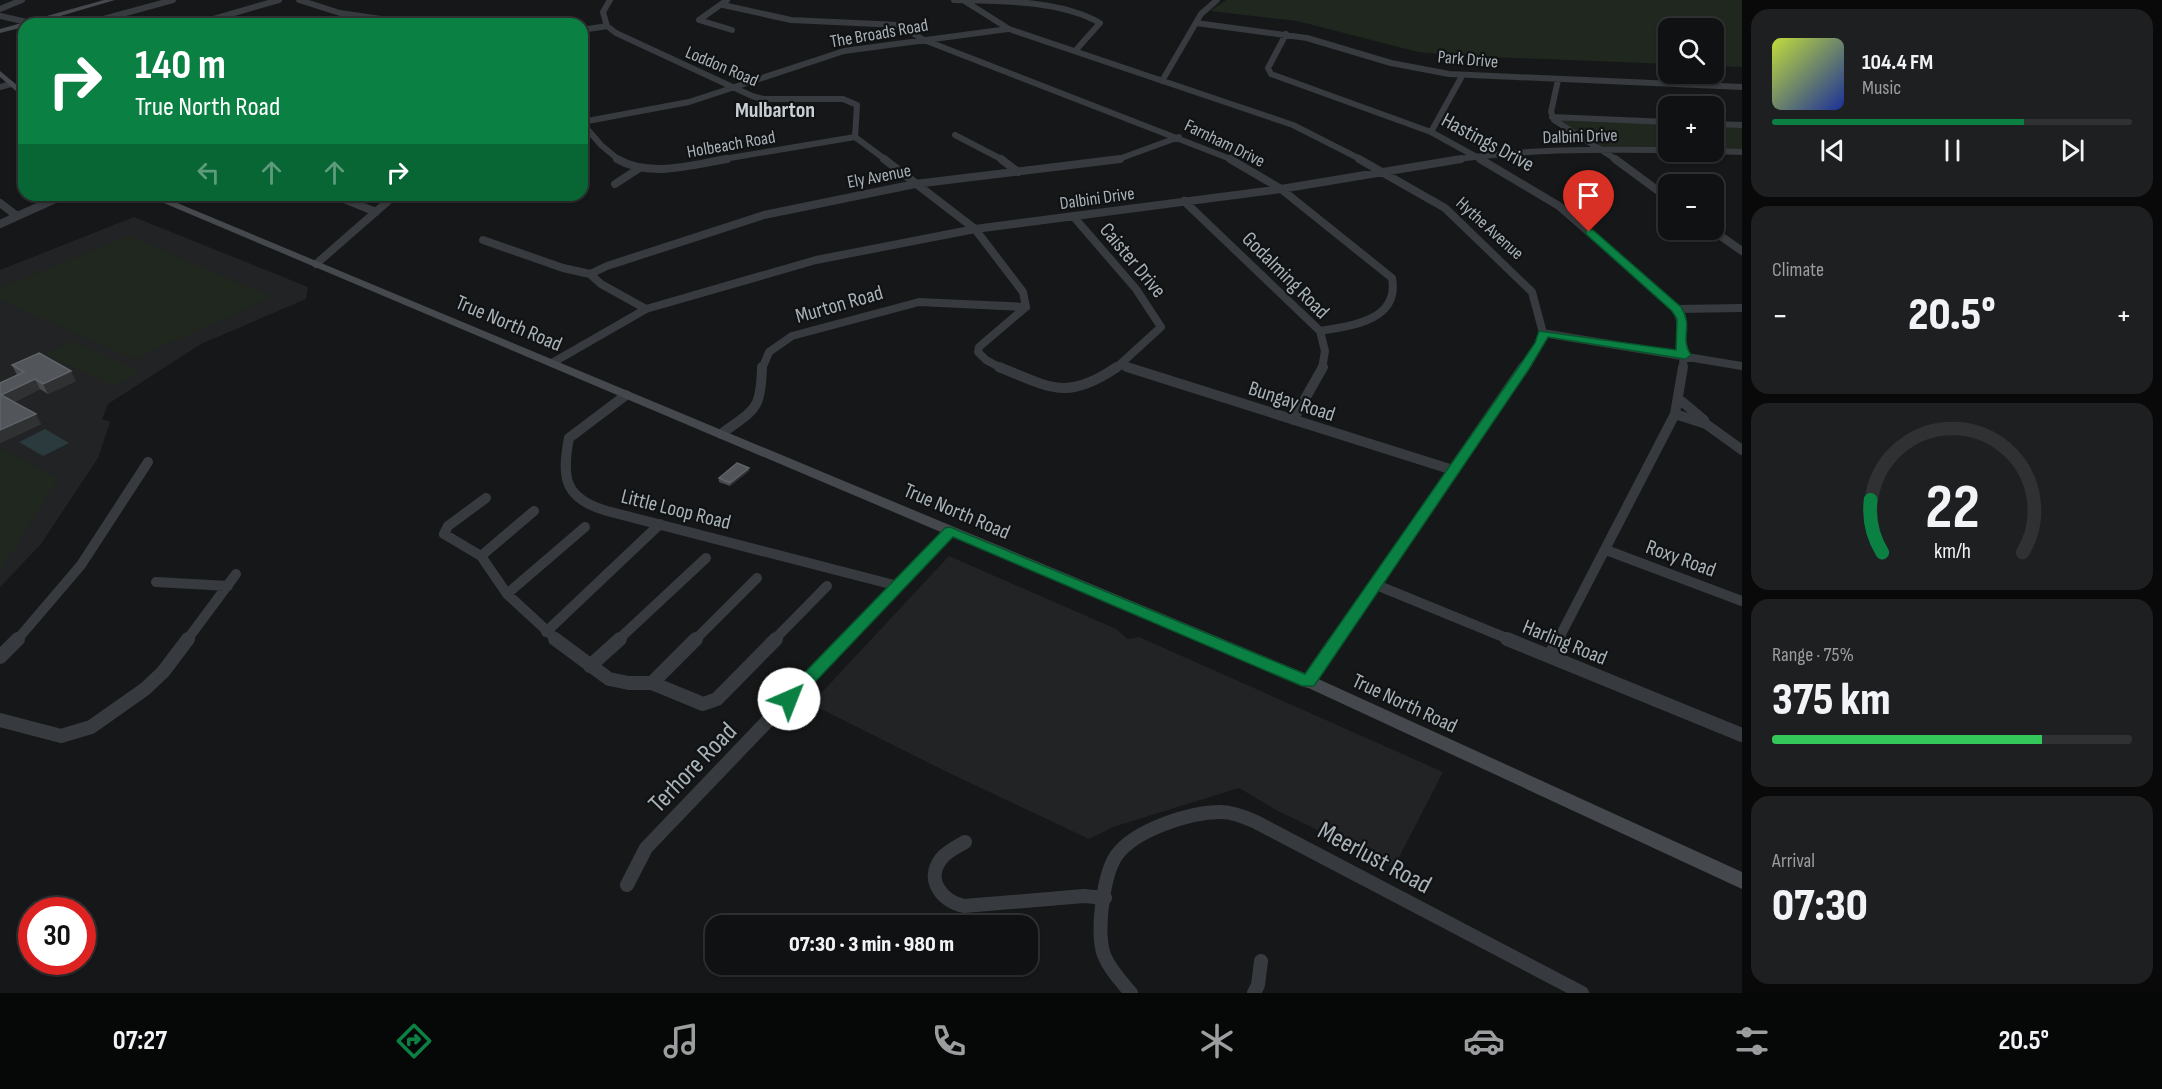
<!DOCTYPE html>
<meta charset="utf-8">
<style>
body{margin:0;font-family:"Sofia Sans Condensed",sans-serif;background:#1e1f20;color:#f1f3f6;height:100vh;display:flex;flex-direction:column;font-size:22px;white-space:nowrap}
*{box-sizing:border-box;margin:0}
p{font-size:20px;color:#9c9d9f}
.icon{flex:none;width:33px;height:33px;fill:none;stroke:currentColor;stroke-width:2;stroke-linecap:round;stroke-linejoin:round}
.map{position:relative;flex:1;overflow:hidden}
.panel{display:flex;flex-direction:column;gap:9px;padding:9px;background:#09090a;width:420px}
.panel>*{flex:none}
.guide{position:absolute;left:18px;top:18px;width:570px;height:183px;border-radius:18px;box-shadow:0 2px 4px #0004,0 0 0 2px #303132;background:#0b8043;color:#fff;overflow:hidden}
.buttons{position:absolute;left:1658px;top:18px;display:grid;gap:12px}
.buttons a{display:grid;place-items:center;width:66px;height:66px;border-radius:12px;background:#101112;box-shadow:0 2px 4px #0004,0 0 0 2px #303132;font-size:30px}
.speed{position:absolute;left:18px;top:897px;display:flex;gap:12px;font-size:30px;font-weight:700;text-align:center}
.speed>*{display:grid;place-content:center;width:78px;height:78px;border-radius:50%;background:#101112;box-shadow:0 2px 4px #0004,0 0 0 2px #303132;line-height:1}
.speed .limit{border:9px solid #d22;background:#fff;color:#111}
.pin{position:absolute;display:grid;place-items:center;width:51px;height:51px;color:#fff;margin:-62px -26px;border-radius:50% 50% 50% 0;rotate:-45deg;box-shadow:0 0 6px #0007}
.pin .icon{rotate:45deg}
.me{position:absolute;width:66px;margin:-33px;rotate:44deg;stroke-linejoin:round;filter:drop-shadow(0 0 4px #0008)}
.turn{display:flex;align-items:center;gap:21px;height:126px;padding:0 18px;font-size:27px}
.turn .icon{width:78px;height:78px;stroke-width:2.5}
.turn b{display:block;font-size:42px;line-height:51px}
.lanes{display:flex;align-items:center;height:57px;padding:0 18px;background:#0003;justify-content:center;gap:30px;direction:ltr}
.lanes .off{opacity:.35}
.big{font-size:45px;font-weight:800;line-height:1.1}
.panel .tile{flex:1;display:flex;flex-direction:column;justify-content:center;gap:9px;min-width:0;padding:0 21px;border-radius:18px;background:#1e1f20}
.panel .dial{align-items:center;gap:0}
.dial svg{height:156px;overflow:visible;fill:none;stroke:#303132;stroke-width:7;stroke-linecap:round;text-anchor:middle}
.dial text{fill:#f1f3f6;stroke:none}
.song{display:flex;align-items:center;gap:18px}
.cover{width:72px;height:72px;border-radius:9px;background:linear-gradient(135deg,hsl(70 70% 55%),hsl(230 70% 35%))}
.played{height:6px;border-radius:3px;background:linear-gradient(90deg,#0b8043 70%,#303132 70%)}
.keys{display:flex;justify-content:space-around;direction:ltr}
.heat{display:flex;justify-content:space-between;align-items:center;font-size:33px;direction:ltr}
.charge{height:9px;border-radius:4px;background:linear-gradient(90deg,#34c759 75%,#303132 0)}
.trip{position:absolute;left:705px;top:915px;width:333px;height:60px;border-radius:18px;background:#101112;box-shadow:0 2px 4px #0004,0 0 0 2px #303132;font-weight:800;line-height:60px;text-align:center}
.tabs{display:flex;height:96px;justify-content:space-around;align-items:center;background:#060707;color:#9c9d9f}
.tabs .icon{width:42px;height:42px}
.tabs .selected{color:#0b8043}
.tabs b{font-size:27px;color:#f1f3f6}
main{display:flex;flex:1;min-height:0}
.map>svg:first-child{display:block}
.built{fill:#222325}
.green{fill:#1f271e}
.water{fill:#2b3a3d}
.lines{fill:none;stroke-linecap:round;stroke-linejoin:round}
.street-far3{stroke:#373a3e;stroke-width:6}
.street-far2{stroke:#373a3e;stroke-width:8}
.street-far1{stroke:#373a3e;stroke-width:10}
.street{stroke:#373a3e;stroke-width:14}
.secondary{fill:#45494e;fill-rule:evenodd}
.wall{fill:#474a4d}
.shaded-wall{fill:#2f3133}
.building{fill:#525559;stroke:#5f6468;stroke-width:1.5}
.route{fill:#0b8043;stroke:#07532c;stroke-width:1.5}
.labels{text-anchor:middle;stroke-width:4.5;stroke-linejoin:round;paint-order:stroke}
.far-street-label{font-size:18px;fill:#a7b2b9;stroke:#111213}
.street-label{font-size:21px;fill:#a7b2b9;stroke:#111213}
.far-district-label{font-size:22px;font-weight:bold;fill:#c8cfd5;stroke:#111213}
.near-street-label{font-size:26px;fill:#a7b2b9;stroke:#111213}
</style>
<main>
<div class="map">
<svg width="1742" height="993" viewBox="0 0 1742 993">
<rect width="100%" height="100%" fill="#161718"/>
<!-- built -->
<path class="built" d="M134 217 308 287 306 299 201 344 108 404 102 419 110 422 98 458 41 544 0 587V270Z
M949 556 1116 629 1128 639 1139 637 1443 772 1394 867 1276 810 1239 788 1113 827 1089 839 947 772 811 704Z"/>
<!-- green -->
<path class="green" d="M1226 0H1742V67L1713 66V28H1668V64L1464 56 1418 52 1297 21 1210 11Z
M1559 120 1668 123V147H1601Z
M1713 125 1742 126V150L1713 148Z
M129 236 272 297 134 359 0 300V288Z
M73 341 141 372 114 386 46 354Z
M3 450 58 479 0 572V451Z"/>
<!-- water -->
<path class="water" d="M45 429 69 443 43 456 19 442Z"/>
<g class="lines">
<!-- street-far3 -->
<path class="street-far3" d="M299 0 340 13 415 24
M610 0 603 12 607 26 616 33 752 96 763 99H843L857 105 855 137 886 160
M727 0 699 20 732 30
M954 0C1001 1 1060 0 1100 23L1075 51
M963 0 1009 29 1293 125 1362 160
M723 5 791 20 899 25 924 40 1233 160
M0 9 22 0
M0 16 27 22
M1196 23 1307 38 1391 63 1449 74 1742 87
M85 24 173 0
M196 24 279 0
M582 30 607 26
M1286 34 1268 68 1271 74 1431 132 1482 160
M1558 80 1551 112 1554 120 1617 160
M1162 81 1201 14 1217 0
M0 87 11 84
M1552 117 1668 122
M582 122 689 102 844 51 1008 29
M582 123 601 145 619 160
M1713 124 1742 125
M1431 132 1462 76
M955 135 1003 160
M1713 151 1742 152
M718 160 855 137
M1116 160 1179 137
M1452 160C1523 149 1596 149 1668 150"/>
<!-- street-far2 -->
<path class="street-far2" d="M617 159C650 178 691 165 727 159
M884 159 975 229 1023 292 1026 307 979 347 978 352 986 360 1003 369
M1001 159 1018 172
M1230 159 1281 189 1392 278C1400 320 1352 326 1320 331
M1359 159 1445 208 1532 292 1543 333 1540 343 1522 369
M1480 159 1559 206 1677 309C1681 317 1684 360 1683 369
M1615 159 1668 198
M615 184 638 169
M334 195 376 212
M1184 201 1320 331 1325 351 1322 369
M0 203 17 216
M1073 216 1136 289 1161 327 1115 369
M0 224 64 195
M1712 230 1742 251
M483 240 563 268 590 274 601 284 646 309
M316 264 395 195
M590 274 607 266 764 215 915 184 1120 159
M1677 309 1742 308
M1543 333 1742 366
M552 363 646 309 816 260 975 229 1281 189 1461 159
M1120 365 1132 369
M762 369 769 352 792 336 919 302 1026 307"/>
<!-- street-far1 -->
<path class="street-far1" d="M999 367C1051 388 1067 401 1117 367
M1127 367 1453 470
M626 395 569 438C561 479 565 499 607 511L898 586
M1679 399 1704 420
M1675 414 1706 424 1742 450
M1293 420 1323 367
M721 434C755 409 761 411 762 367
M486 498 448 526 444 534 481 556 507 594 557 640
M1606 550 1742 601
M481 556 534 511
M156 582 228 586
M1374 584 1511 640
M507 594 585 527
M546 632 660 524
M17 640 81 565 148 462
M187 640 236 574
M618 640 706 558
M695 640 757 578
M774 640 827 586
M845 640 950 531
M1336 640 1523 367
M1558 640 1675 414 1683 367"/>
<!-- street -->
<path class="street" d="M555 639 609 679 629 683H652L703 704 717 699 776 639
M1507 639 1742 735
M1550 656 1559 639
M0 657 18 639
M590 666 620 639
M1308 681 1337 639
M652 683 696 639
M0 720 61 736 91 727 145 689 163 672 188 639
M965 842C957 847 947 851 941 859 925 880 942 901 964 906L1084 896 1105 898
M627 885 646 848 846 639
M1131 993C1121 981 1110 970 1104 955 1096 933 1103 876 1116 856 1134 830 1190 812 1221 812 1233 812 1245 817 1256 822L1582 993
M1254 993 1258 985 1261 961"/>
<!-- secondary -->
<path class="secondary" d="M104 0H115L33 24H24V27L0 33V29Z
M0 71 24 91V98L0 77Z
M145 195H158L1314 677 1742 872V889L1302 685Z"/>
</g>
<!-- wall -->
<path class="wall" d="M12 365 76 381 48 394 40 389 14 402 41 424 0 443V383L17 375Z
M749 471 730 486 719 482V478Z"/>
<!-- shaded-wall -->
<path class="shaded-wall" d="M71 371 76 381 48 394 43 384Z
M35 379 40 389 6 406 1 395Z
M36 414 41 424 0 443V430Z
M749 468V471L730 486V483Z"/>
<!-- building -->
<path class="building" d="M39 353 71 371 43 384 35 379 1 395 36 414 0 430V383L24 372 12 365Z
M737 463 749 468 730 483 719 478Z"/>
<!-- route -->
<path class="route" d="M1586 230H1593L1681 307C1694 327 1679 338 1691 355L1685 359 1548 337 1529 369 1314 686H1302L953 537 794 704H783L781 699 783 695 945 528 950 527 1305 674 1518 368 1535 343 1539 331 1676 350 1677 319 1672 311 1586 234Z"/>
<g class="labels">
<!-- far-street labels -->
<g class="far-street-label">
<text transform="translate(879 33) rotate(-10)" y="6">The Broads Road</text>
<text transform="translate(1468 59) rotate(5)" y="6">Park Drive</text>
<text transform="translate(722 66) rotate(23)" y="6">Loddon Road</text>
<text transform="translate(1580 136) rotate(-2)" y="6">Dalbini Drive</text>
<text transform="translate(1225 143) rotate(26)" y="6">Farnham Drive</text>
<text transform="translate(731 144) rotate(-10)" y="6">Holbeach Road</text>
<text transform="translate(879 176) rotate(-11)" y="6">Ely Avenue</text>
<text transform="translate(1097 198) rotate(-8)" y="6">Dalbini Drive</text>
<text transform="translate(1490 228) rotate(42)" y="6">Hythe Avenue</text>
</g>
<!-- street labels -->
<g class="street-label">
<text transform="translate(1488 142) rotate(28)" y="7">Hastings Drive</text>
<text transform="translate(1133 260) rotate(50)" y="7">Caister Drive</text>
<text transform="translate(1286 275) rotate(45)" y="7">Godalming Road</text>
<text transform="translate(839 304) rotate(-16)" y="7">Murton Road</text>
<text transform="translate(509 323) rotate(23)" y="7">True North Road</text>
<text transform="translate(1292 401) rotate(18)" y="7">Bungay Road</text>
<text transform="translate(676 509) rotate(14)" y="7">Little Loop Road</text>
<text transform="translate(957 511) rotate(23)" y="7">True North Road</text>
<text transform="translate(1681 558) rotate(20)" y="7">Roxy Road</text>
<text transform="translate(1565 642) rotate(22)" y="7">Harling Road</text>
<text transform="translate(1405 703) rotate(25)" y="7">True North Road</text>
</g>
<!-- far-district labels -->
<g class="far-district-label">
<text x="775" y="117">Mulbarton</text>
</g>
<!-- near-street labels -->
<g class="near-street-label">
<text transform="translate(692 767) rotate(-46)" y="9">Terhore Road</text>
<text transform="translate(1375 857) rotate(28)" y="9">Meerlust Road</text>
</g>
</g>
</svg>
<div class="buttons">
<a><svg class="icon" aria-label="search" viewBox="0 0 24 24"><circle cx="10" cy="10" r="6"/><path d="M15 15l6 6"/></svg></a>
<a>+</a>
<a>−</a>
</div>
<div class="speed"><div class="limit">30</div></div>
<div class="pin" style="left:1589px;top:232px;background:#d93025"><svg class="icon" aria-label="arrive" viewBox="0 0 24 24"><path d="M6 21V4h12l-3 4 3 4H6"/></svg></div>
<svg class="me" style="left:789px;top:699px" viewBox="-20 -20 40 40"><circle r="19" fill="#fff"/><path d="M0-13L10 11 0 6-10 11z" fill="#0b8043"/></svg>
<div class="trip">07:30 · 3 min · 980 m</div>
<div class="guide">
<div class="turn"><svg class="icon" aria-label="right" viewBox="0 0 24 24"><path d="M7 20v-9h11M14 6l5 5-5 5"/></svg><div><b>140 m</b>True North Road</div></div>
<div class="lanes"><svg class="icon off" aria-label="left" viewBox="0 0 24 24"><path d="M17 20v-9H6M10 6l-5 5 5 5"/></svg><svg class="icon off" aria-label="ahead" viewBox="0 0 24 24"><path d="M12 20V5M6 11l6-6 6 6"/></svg><svg class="icon off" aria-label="ahead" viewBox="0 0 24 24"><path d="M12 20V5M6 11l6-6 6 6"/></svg><svg class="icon" aria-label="right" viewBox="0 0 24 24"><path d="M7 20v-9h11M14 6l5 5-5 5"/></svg></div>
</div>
</div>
<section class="panel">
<div class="tile">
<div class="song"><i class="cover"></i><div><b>104.4 FM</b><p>Music</p></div></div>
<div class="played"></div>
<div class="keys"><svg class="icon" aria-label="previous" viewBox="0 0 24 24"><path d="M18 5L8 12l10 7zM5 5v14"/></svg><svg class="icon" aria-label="pause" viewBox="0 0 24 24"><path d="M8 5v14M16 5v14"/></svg><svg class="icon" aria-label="next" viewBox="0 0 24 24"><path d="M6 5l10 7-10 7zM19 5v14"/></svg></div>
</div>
<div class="tile"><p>Climate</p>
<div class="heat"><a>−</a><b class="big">20.5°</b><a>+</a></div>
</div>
<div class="tile dial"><svg viewBox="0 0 100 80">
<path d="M14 69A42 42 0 1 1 86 69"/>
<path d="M14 69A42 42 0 0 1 8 42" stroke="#0b8043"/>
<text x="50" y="56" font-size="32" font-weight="700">22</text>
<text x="50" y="72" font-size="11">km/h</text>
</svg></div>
<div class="tile"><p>Range · 75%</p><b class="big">375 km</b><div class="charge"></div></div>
<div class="tile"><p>Arrival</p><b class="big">07:30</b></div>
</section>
</main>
<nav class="tabs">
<b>07:27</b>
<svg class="icon selected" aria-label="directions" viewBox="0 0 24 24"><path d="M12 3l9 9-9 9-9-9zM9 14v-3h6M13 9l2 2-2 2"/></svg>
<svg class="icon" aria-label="music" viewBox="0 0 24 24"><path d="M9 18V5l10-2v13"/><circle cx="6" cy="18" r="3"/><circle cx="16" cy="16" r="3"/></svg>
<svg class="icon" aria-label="phone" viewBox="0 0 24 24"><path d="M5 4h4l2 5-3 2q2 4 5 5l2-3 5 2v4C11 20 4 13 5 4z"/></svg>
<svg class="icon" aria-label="climate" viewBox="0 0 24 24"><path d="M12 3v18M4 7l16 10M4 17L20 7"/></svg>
<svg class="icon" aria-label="car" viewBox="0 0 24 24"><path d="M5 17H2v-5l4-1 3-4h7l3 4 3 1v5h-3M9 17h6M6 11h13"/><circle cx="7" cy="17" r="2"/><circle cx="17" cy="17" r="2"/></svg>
<svg class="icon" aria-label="filters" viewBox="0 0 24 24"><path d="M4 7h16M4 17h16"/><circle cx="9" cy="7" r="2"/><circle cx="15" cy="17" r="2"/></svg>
<b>20.5°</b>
</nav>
